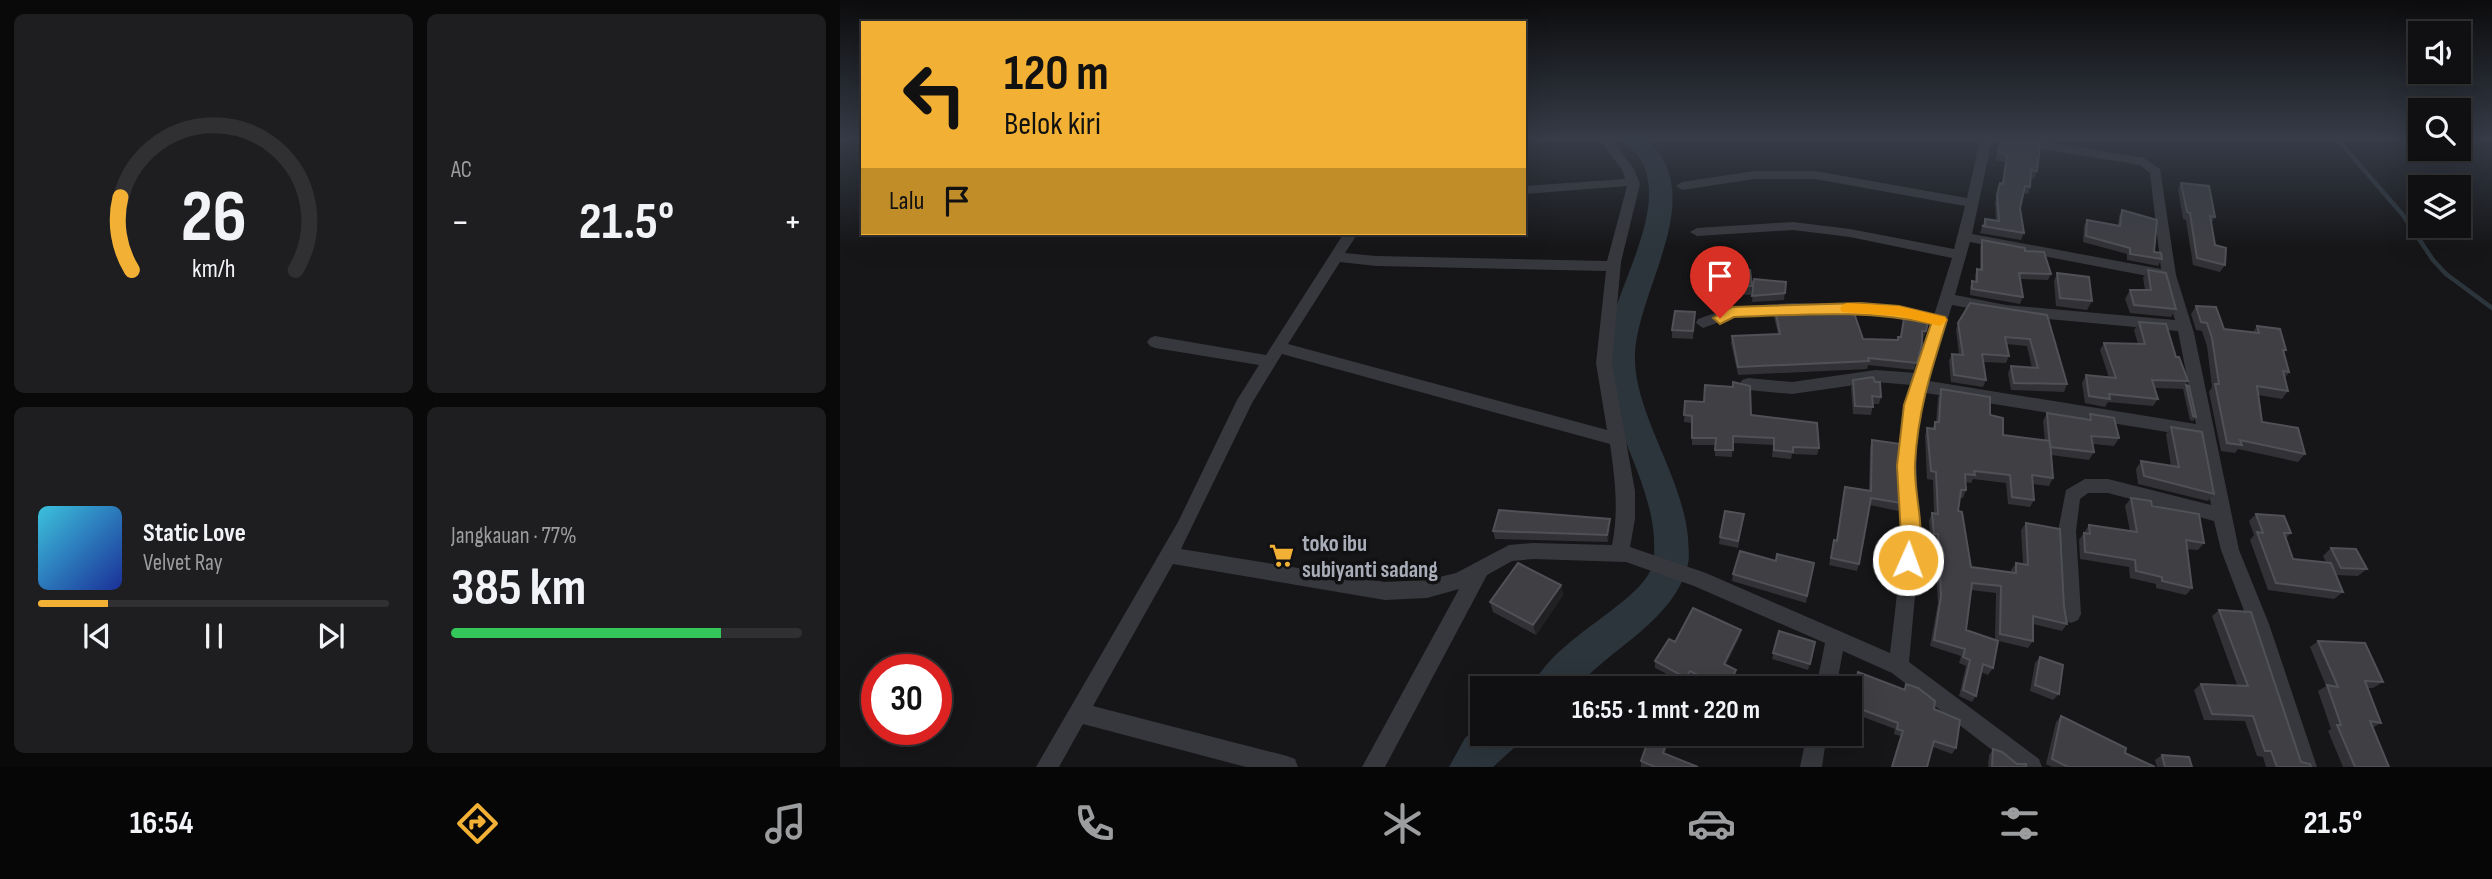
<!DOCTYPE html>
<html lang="id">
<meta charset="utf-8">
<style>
body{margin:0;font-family:"Sofia Sans Condensed",sans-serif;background:#1e1e20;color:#f1f3f6;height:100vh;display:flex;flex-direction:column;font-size:26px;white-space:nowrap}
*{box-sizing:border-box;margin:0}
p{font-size:23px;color:#9c9d9f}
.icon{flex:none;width:38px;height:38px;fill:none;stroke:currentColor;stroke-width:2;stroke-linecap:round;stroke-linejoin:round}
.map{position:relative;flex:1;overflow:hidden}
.side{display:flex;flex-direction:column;gap:14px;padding:14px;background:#09090a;width:840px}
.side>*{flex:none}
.guide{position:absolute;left:21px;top:21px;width:665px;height:214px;border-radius:0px;box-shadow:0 7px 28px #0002,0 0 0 2px #303032;background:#f2b134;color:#111;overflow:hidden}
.buttons{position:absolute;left:1568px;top:21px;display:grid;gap:14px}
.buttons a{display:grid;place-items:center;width:63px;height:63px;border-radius:0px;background:#101012;box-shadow:0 7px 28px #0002,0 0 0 2px #303032;font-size:35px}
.speed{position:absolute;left:21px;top:654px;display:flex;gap:14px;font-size:35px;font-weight:700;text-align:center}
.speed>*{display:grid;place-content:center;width:91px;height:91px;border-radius:50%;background:#101012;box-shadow:0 7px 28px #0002,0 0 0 2px #303032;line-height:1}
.speed .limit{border:10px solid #d22;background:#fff;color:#111}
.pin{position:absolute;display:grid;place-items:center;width:60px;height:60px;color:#fff;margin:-72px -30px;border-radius:50% 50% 50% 0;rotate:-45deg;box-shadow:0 0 7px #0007}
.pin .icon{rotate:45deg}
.me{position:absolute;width:77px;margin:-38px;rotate:2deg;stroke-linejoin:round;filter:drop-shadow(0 0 5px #0008)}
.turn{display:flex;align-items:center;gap:24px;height:147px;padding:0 28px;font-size:32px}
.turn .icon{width:91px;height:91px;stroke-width:2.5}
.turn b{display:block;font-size:49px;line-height:60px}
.then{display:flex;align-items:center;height:66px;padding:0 28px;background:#0003;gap:14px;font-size:26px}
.big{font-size:52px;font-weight:700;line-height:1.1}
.side .widget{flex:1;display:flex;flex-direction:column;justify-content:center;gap:10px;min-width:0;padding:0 24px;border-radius:10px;background:#1e1e20}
.side .dial{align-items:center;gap:0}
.dial svg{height:182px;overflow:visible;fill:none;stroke:#303032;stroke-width:7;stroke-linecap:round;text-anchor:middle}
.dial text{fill:#f1f3f6;stroke:none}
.song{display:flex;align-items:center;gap:21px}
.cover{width:84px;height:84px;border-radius:10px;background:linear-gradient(135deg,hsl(190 70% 55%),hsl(230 70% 35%))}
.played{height:7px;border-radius:4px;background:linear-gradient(90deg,#f2b134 20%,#303032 20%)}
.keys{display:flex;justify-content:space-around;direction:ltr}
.heat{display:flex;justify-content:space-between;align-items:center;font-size:38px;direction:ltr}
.charge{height:10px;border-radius:5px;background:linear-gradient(90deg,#34c759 77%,#303032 0)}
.side .tiles{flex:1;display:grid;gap:14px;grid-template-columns:repeat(2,1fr)}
.trip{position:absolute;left:630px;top:676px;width:392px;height:70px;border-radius:0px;background:#101012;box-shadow:0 7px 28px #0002,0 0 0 2px #303032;font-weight:700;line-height:70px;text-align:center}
.dock{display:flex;height:112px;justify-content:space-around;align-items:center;background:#060607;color:#9c9d9f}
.dock .icon{width:49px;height:49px}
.dock .selected{color:#f2b134}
.dock b{font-size:32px;color:#f1f3f6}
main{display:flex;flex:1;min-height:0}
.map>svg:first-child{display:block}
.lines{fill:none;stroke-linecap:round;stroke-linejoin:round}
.stream{stroke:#2c353c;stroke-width:4.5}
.river{fill:#2c353c;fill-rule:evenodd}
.minor{fill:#37383d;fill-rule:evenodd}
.wall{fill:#323236}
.shaded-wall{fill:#212124}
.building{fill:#3f3f44;stroke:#4f5156;stroke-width:2}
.route{fill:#f2b134;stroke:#9d7322;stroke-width:2}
.slow{fill:#f59e0b}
.labels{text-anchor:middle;stroke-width:7;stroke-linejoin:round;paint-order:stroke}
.poi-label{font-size:23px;font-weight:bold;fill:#a8adb8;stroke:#111113;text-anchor:start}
</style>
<main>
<section class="side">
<div class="tiles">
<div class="widget dial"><svg viewBox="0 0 100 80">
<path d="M14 69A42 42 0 1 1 86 69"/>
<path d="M14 69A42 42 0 0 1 9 37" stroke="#f2b134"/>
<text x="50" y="56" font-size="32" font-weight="700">26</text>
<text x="50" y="72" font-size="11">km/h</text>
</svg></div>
<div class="widget"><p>AC</p>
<div class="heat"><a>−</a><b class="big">21.5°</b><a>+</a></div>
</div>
<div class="widget">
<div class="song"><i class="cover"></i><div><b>Static Love</b><p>Velvet Ray</p></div></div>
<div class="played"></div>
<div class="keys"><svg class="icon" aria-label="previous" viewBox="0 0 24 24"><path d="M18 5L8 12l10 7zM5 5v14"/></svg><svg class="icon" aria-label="pause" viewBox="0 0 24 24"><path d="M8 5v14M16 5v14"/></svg><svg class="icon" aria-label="next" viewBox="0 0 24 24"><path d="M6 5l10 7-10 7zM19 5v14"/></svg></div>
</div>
<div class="widget"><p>Jangkauan · 77%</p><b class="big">385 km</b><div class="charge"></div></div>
</div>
</section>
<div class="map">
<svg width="1652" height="767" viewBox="0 0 1652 767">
<rect width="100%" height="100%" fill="#161618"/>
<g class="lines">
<!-- stream -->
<path class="stream" d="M1498 140 1563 215 1593 260 1606 274 1652 308"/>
<!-- river -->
<path class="river" d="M782 140H807C870 195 797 289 795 355 793 411 842 475 848 537 848 545 850 555 848 564 835 620 772 647 736 688H692C713 637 802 604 813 564 815 556 814 546 814 538 810 475 766 421 765 359 765 300 833 212 800 159 796 152 787 148 782 140Z
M642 723V733H681L675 747 653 767H609L625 738Z"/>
<!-- minor -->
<path class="minor" d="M760 140H773L794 169 800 184 781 262 772 363 795 491V519L790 547 866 573 1050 653C1055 613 1060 574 1061 534 1062 483 1055 435 1072 385L1036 382 952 394 908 390 902 388 900 384 902 380 908 378 952 382 1036 370 1076 373 1112 258 1010 237 953 230 857 236 850 232 857 228 953 222 1010 229 1114 249 1125 206 975 179H914L842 190 836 186 842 182 914 171H975L1127 198 1140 140H1152L1132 234 1321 269 1310 173 1300 165 1170 144 1164 140H1195L1304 158 1320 169 1336 275 1354 333 1399 550 1429 624 1477 767H1455L1409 624 1381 550 1374 521 1268 493H1248L1240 499 1236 531 1241 614 1238 620 1231 623 1224 620 1221 614 1218 531 1226 490 1245 479H1268L1371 505 1358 437 1086 393 1076 442 1079 552 1069 662 1199 759 1202 767H1174L1052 673 1003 651 996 688H976L985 643 854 586 786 562 693 559 672 561 647 575 545 767H522L619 589 587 598 545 600 333 564 253 706 447 756 455 759 458 767H406L243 724 219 767H196L338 522 397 400 419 365 315 348 310 346 307 342 310 338 315 336 426 355 504 233H518L505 253 536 256 767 261 787 186 684 194V186L785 179 782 170ZM1130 242 1323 279 1335 320 1166 305 1115 295ZM500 262 536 266 766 271 756 363 767 430 448 344ZM1112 305 1166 315 1338 331 1356 424 1089 381ZM442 354 770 444C775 480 779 510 772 545L693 543 669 545 616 573 587 580 545 582 341 549 412 403Z
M952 303 1059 306 1089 313 1091 317 1084 322 1059 316 952 313 893 317 863 328 856 323 858 319 892 307Z
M967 733H987L982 767H960Z"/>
</g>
<!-- wall -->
<path class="wall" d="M1161 140 1197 171 1194 179 1191 178 1190 187 1188 194 1183 193 1180 208 1184 233 1181 240 1140 233 1145 219 1156 221 1155 203 1160 183 1162 184 1165 162 1155 160Z
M1341 183 1375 217 1371 224 1375 245 1385 265 1380 272 1353 265 1346 220 1343 219 1338 189Z
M1282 210 1314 252 1322 259 1318 266 1287 260V254L1243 242 1244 226 1247 220 1278 226 1279 216Z
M1142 240 1185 251 1211 274 1208 280 1180 279 1183 297 1180 304 1130 295V287L1132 281H1135V275L1137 269 1140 270V247Z
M888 269 912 286 911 295 888 294Z
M1308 270 1336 309 1331 317 1290 313 1285 299 1290 290H1305L1303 278Z
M1217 273 1252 301 1247 310 1216 306 1214 281Z
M914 279 946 282 944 300 912 302Z
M1356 306 1384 329 1413 332 1417 326 1446 350 1444 353 1449 372 1445 378 1448 391 1442 399 1418 395 1422 422 1465 454 1458 462 1398 449 1395 453 1381 451 1369 392 1372 387 1367 346 1362 331 1356 330 1351 314Z
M935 309 1023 339 1057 340 1058 337H1060L1065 312 1086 331 1083 339H1082V344L1074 370 1028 365 1027 369 898 375 891 343 892 336 938 334 934 317Z
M855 312 853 339 832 338V330Z
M1207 315 1227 384 1224 392 1171 390 1168 373 1171 366 1192 368 1187 346 1166 344 1169 356 1166 363 1143 362 1146 380 1143 387 1111 382 1109 361 1112 354H1119L1116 330 1118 323Z
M1299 322 1336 357 1348 381 1343 389 1315 388 1318 399 1313 406 1268 402 1265 407 1245 403 1242 383 1246 375 1269 378 1260 350 1264 343 1298 344 1294 330Z
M1013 380 1041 397 1039 404H1033L1031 415 1013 414 1011 388Z
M1346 385 1356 417 1353 421 1350 420 1343 389Z
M1101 389 1150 415 1163 435 1205 441 1203 421 1207 413 1247 419 1250 414 1279 438 1274 446 1253 444 1254 452 1249 460 1211 455 1213 478 1209 486 1192 484 1194 500 1190 507 1168 504 1166 483 1133 479 1131 483 1126 482V490L1123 498H1120L1118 511 1131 567 1171 572V570L1176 563 1183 564 1181 530 1186 523 1224 607 1227 624 1222 631 1193 624V641L1188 648 1155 640 1156 593 1131 590 1126 630 1153 668 1148 675 1141 672 1136 696 1132 702 1119 696 1126 666 1119 663 1121 656 1090 646 1098 603 1094 542 1091 541 1089 521 1092 513H1094L1093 480 1087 479 1085 436 1087 428 1092 429 1095 422H1096L1098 398Z
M845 401 864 402 911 415 979 448 977 455 952 454 951 459 932 457 933 445 893 443 892 457 875 456V445H852V423L844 422Z
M1331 427 1374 494 1368 501 1298 484 1296 469 1301 461 1331 466 1326 434Z
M1032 440 1061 503 1058 511 1030 505 1019 564 1017 571 989 565 994 540 996 541 1005 487 1029 490 1030 448Z
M1291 498 1312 506 1364 543 1358 550 1347 549 1352 588 1346 595 1316 588V584L1290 578 1289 567 1240 559 1239 540 1249 525 1290 531 1285 506Z
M1416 514 1451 533 1446 538 1453 559 1486 562 1483 556 1491 548 1527 569 1518 576 1496 575 1503 592 1494 599 1428 590 1410 540 1414 535 1409 521Z
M903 521 898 548 879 544 880 537Z
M770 527 768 542 655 539 653 531Z
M936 561 974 563 966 603 892 581 893 574Z
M721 585 723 595 696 635 653 612 650 602Z
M1379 610 1461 762 1471 767H1426L1423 757 1417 756 1405 721 1364 720 1354 690 1361 684 1397 685 1372 616Z
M939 631 970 664 968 670 932 659Z
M900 636 886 665 895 676 889 688H870L850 677 846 684 815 668V661L835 642Z
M1478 641 1543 682 1533 688H1528L1541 723 1532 728 1549 767H1503L1488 731 1491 729 1478 691 1486 686 1470 647Z
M1200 657 1219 694 1213 700 1190 691 1195 663Z
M1018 672 1064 689 1066 684 1094 709 1116 748 1112 754 1093 747 1087 767H1051L1060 736 1054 734 1055 729 1010 712V700Z
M1221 716 1285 753 1315 767H1212L1206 764 1216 722Z
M808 733H832L825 753 858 767H801V761L811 735Z
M1153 749 1177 764 1186 767H1148L1149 755Z
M1322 755 1352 767H1317L1315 760Z"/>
<!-- shaded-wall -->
<path class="shaded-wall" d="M770 519V527L768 542 767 535Z
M721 585 723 595 696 635 693 625Z
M901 630 900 636 883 670 884 664Z
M896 670 895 676 889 688H887Z
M850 671V677L846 684V678Z
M830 733H832L823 758V753Z"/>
<!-- building -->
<path class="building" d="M1161 140H1178L1200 144 1197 171 1191 170 1190 187 1185 186 1180 208 1184 233 1142 226 1145 225V219L1159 221 1157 195 1160 183 1163 184 1167 155 1158 152Z
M1341 183 1369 186 1375 217 1370 216 1375 245 1386 248 1385 265 1357 258 1350 213 1347 212Z
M1282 210 1317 220 1314 252 1321 253 1322 259 1290 254V248L1246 236 1247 220 1280 226Z
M1142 240 1185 248V251L1204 252 1211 274 1179 273 1183 297 1132 289V281L1137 282V269L1142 270Z
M888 269 910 270 912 286H889Z
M1308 270 1326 273 1336 309 1294 305 1290 290H1311Z
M1217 273 1249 277 1252 301 1220 298Z
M914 279 946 282 945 293 912 296Z
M1130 303 1207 315 1227 384 1174 383 1171 366 1198 368 1190 339 1165 337 1169 356 1142 354 1146 380 1114 375 1112 354 1123 355 1118 323Z
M1356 306 1376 307 1384 329 1419 333 1417 326 1440 329 1446 350H1443L1449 372 1443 371 1448 391 1417 386 1422 422 1458 428 1465 454 1400 440 1402 445 1387 443 1375 384H1379L1372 338 1367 323 1361 322Z
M935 309 1013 310 1023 339 1058 340V337H1061L1065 312 1089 317 1086 331H1082V344L1077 363 1028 358 1029 361 898 367 892 336 940 334Z
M835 311 855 312 853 331 832 330Z
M1299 322 1326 324 1336 357H1339L1348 381 1312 380 1318 399 1269 394 1270 399 1249 396 1246 375 1276 378 1264 343 1305 344Z
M1033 377 1035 382H1040L1041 397 1032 396 1033 407 1015 406 1013 380Z
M893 382 910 386 911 415 977 423 979 448 953 447V452L934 450V438L893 436V450H875L876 438H852V416L844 415 845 401 864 402 865 385 893 387Z
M1346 385 1349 386 1356 417 1353 416Z
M1101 389 1150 397V415L1163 418V435L1210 441 1213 478 1192 475 1194 500 1172 497 1170 475 1134 471 1135 475 1125 474 1126 490H1121L1118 511 1122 512 1131 567 1176 573V563L1188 565 1186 523 1220 529 1224 607 1227 624 1193 616V641L1160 634 1161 586 1132 583 1126 630 1158 641 1153 668 1143 664 1136 696 1123 690 1130 660 1123 657 1125 649 1094 640 1101 596 1098 534H1094L1092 513 1098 514 1096 472 1091 471 1087 428 1095 429V422H1099Z
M1207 413 1251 420 1250 414 1274 418 1279 438 1251 436 1254 452 1210 447Z
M1331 427 1362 432 1374 494 1304 476 1301 461 1339 467Z
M1032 440 1061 444V503L1031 498 1019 564 991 558 994 540 997 541 1005 487 1031 491Z
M1291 498 1311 501 1312 506 1359 514 1364 543 1346 540 1352 588 1322 581V577L1296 571 1295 560 1245 552 1244 533 1250 534 1249 525 1297 532Z
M659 510 770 519 767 535 653 531Z
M885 511 904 514 898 541 880 537Z
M1416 514 1444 516 1451 533H1444L1453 559 1491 563 1503 592 1436 583 1417 532 1423 533Z
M1491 548 1516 549 1527 569 1501 568Z
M900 551 936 561 937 554 974 563 967 596 893 574Z
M678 563 721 585 693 625 650 602Z
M853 608 901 630 884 664 896 670 887 688H883L850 671 846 678 815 661 829 639 835 642Z
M1379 610 1411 612 1461 762 1470 764 1471 767H1437L1431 751H1425L1413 716 1372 714 1361 684 1408 686Z
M939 631 975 642 970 664 933 653Z
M1478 641 1525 643 1543 682 1525 681 1541 723 1530 721 1549 767H1515L1497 725H1501L1487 685 1498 687Z
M1200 657 1223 665 1219 694 1195 685Z
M1018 672 1065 690 1066 684 1078 688 1095 701 1094 709 1120 720 1116 748 1094 741 1087 767H1052L1063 731 1057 729 1058 723 1010 705Z
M1221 716 1286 748 1285 753 1315 767H1228L1212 759Z
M811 733H830L823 753 858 767H815L801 761Z
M1153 749 1162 752 1177 764H1186V767H1152Z
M1322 755 1349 757 1352 767H1325Z"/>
<!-- sky -->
<linearGradient id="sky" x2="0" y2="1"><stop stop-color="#0c0c0d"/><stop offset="0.56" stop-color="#363c48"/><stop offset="1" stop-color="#363c48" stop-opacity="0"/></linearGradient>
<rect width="1652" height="248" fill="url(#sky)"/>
<!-- route -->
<path class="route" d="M1021 303 1059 306 1105 317 1107 320C1091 371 1078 410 1075 463 1073 495 1089 536 1075 566L1068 569 1061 566 1059 560 1061 535 1057 466 1064 405 1091 324C1027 309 960 315 894 317L880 324 873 318 892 307Z"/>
<!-- slow -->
<path class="slow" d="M1007 303 1059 306 1105 317 1107 320 1100 326 1059 316 1002 312 1000 309 1002 305Z"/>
<!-- icons -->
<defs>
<symbol id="supermarket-bare" viewBox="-9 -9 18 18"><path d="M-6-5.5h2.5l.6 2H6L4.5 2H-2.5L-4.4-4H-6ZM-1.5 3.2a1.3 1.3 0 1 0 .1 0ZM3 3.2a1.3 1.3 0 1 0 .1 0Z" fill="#f2b134" stroke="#111113" stroke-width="2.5" paint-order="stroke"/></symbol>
</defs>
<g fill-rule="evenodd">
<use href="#supermarket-bare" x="424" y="538" width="35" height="35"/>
</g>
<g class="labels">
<!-- poi labels -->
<g class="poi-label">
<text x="462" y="551">toko ibu<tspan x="462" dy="26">subiyanti sadang</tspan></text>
</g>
</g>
</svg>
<div class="buttons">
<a><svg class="icon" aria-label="sound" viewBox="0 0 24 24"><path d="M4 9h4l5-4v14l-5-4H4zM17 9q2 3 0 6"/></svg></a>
<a><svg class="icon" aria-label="search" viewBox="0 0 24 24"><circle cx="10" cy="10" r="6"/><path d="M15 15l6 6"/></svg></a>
<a><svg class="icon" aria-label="layers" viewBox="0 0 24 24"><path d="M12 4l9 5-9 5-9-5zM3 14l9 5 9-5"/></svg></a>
</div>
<div class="speed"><div class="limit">30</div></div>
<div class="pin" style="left:880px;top:318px;background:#d93025"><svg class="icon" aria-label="arrive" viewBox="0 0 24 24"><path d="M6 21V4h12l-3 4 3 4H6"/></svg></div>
<svg class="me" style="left:1068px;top:560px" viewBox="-20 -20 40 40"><circle r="17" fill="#f2b134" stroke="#fff" stroke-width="3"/><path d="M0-11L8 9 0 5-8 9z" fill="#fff"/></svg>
<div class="trip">16:55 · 1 mnt · 220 m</div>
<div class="guide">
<div class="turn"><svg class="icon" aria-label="left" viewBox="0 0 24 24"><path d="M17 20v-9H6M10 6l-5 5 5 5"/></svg><div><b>120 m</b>Belok kiri</div></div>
<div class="then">Lalu<svg class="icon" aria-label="arrive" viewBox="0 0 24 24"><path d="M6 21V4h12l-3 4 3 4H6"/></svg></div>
</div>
</div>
</main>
<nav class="dock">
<b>16:54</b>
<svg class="icon selected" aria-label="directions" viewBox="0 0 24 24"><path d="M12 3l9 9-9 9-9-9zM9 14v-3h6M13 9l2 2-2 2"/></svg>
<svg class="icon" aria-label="music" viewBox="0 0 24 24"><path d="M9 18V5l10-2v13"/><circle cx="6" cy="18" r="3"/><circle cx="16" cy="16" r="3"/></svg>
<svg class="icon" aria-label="phone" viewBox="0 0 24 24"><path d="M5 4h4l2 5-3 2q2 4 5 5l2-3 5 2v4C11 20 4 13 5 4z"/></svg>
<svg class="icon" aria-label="climate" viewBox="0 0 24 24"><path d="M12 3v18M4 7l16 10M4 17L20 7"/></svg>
<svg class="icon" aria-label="car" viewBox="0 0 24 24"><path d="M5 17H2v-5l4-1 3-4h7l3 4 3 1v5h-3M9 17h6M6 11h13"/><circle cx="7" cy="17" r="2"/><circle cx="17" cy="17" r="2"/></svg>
<svg class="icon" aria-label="filters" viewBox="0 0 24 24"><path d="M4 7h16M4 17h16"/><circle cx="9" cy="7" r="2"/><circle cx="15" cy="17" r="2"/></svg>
<b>21.5°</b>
</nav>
